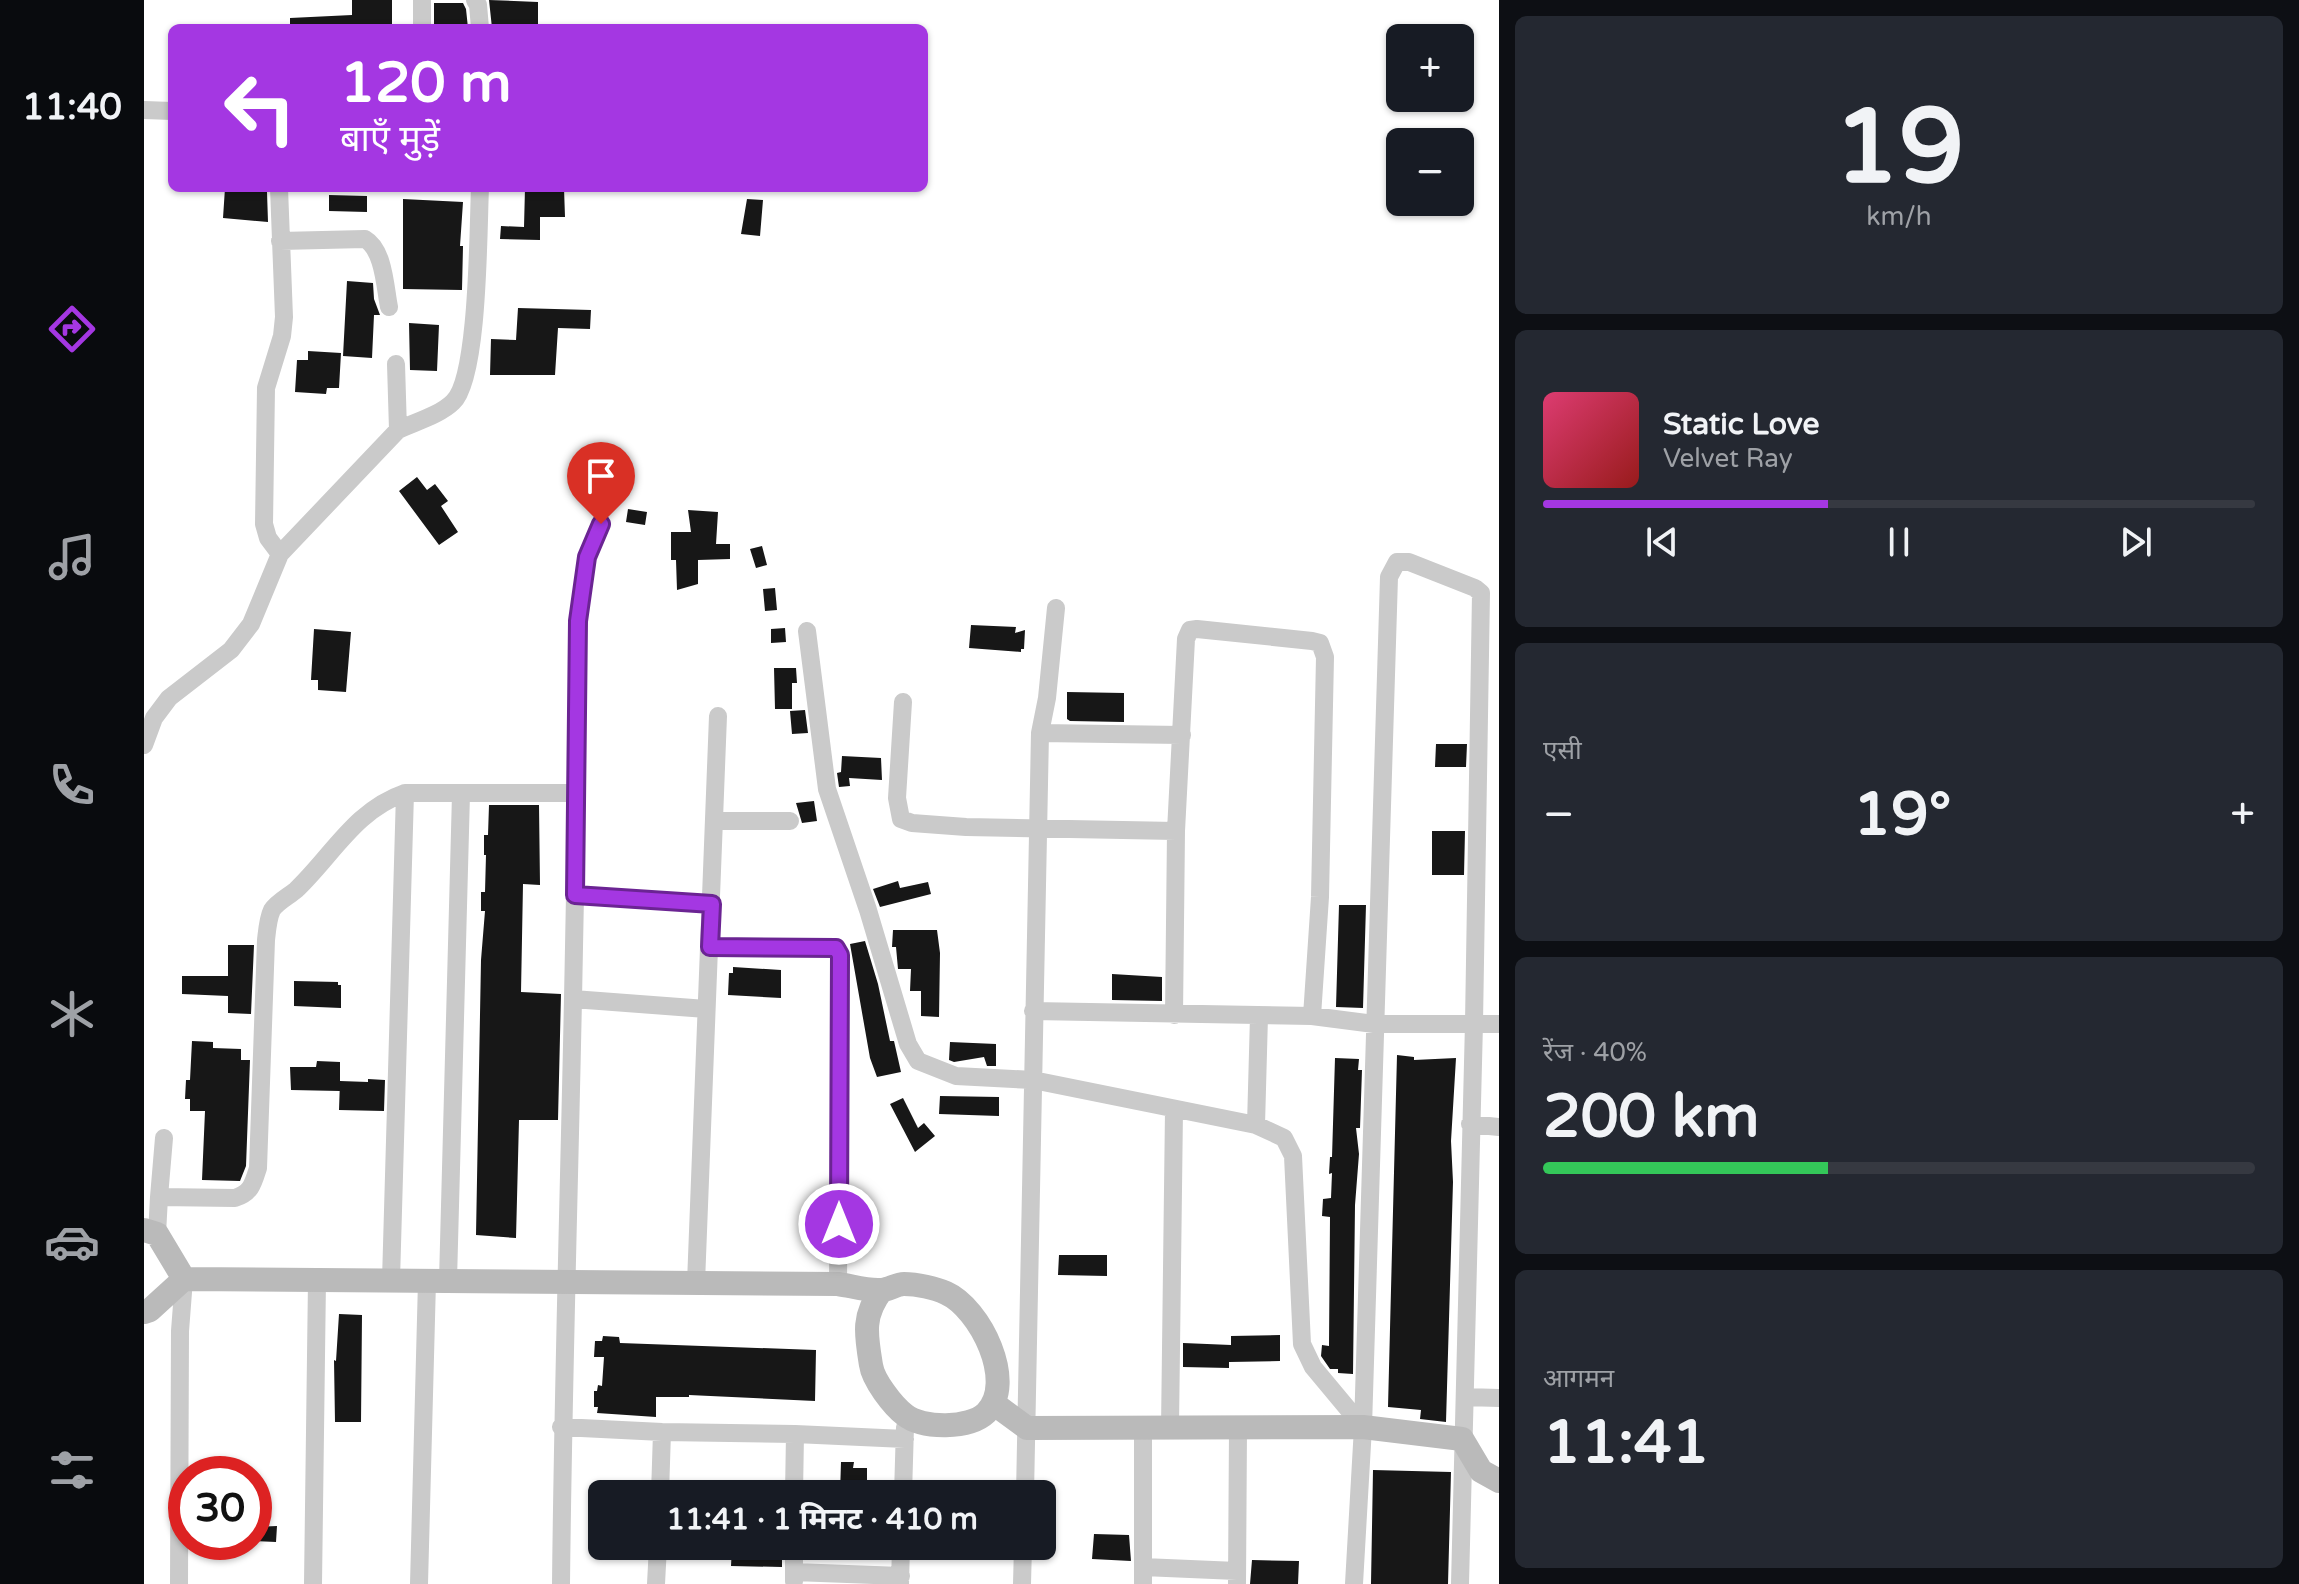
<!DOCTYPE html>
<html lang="hi">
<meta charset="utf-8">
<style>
body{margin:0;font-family:"Varela Round","Noto Sans Devanagari",sans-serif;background:#242831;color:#f1f3f6;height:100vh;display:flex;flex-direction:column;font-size:30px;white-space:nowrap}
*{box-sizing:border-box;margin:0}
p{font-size:26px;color:#9ea1a6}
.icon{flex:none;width:44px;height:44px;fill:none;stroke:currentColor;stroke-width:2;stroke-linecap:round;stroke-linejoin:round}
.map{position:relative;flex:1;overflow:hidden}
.details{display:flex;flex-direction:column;gap:16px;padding:16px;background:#0d0f14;width:800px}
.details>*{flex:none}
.banner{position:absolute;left:24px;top:24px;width:760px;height:168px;border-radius:12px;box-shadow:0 2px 6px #0004;background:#a437e2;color:#fff;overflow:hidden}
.controls{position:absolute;left:1242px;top:24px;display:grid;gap:16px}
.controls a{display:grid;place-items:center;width:88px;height:88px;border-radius:12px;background:#171b24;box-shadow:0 2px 6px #0004;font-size:40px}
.speed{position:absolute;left:24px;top:1456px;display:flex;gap:16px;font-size:40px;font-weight:700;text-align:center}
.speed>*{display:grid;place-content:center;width:104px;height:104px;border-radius:50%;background:#171b24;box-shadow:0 2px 6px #0004;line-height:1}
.speed .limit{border:12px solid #d22;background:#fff;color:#111}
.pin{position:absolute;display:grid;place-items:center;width:68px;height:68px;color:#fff;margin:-82px -34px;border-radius:50% 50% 50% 0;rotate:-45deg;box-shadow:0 0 8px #0007}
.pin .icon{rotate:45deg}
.me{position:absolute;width:88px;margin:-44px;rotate:0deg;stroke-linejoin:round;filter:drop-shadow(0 0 6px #0008)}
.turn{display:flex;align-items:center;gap:28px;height:168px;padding:0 40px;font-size:36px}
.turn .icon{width:104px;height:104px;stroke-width:2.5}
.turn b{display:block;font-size:56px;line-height:68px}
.big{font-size:60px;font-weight:700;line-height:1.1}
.details .widget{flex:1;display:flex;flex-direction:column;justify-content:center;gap:12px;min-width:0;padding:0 28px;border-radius:12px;background:#242831}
.details .dial{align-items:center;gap:0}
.dial b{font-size:104px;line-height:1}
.song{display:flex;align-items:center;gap:24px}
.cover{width:96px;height:96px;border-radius:12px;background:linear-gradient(135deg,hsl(340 70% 55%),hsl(0 70% 35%))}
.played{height:8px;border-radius:4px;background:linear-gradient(90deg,#a437e2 40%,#363941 40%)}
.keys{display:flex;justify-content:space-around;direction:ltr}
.heat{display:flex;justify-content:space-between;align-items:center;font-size:44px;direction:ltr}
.charge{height:12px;border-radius:6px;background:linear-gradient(90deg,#34c759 40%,#363941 0)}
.trip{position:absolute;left:444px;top:1480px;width:468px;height:80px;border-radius:12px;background:#171b24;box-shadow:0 2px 6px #0004;font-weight:700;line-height:80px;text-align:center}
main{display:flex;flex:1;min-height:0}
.tabs{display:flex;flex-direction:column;width:144px;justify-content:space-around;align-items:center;background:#090b0e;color:#9ea1a6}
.tabs .icon{width:56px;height:56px}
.tabs .active{color:#a437e2}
.tabs b{font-size:36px;color:#f1f3f6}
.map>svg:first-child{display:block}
.building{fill:#171717}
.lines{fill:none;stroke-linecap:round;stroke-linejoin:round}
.street{stroke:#cacaca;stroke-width:18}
.secondary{stroke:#bababa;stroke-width:24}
.route-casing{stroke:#6b2493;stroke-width:20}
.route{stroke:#a437e2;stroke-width:14}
</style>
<main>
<nav class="tabs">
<b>11:40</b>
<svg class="icon active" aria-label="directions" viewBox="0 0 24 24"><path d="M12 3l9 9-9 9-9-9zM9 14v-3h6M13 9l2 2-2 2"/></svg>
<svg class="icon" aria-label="music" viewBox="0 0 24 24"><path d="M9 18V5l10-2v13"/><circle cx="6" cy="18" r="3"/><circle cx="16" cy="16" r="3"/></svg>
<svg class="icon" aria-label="phone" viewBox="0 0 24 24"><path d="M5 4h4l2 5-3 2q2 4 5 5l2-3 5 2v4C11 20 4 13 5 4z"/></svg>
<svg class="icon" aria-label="climate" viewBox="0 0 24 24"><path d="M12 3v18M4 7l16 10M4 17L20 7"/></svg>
<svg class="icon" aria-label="car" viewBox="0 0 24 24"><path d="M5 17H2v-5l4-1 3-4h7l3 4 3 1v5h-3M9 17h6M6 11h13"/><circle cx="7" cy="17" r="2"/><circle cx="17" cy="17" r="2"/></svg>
<svg class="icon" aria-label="filters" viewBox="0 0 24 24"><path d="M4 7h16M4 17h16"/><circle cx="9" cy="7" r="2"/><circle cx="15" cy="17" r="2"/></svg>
</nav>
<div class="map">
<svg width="1355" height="1584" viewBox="0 0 1355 1584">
<rect width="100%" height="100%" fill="#fff"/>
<!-- building -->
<path class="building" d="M208 0H248V28H146V18L208 15Z
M345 0 394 2V28H348Z
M290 3H319L322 9 324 28H290Z
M81 188 123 192 124 222 79 218Z
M381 188H420L421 217H396V240L356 239 357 226 380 227Z
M185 195 223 196V212L185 211Z
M259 199 319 202 316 246H319L318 290 259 289Z
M603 199 619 200 616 236 597 234Z
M203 281 229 283 230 299 236 315H230L228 358 199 356Z
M374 308 447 310 446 329 414 328 411 375H346L347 339 372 340Z
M265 323 295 325 293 371 266 370Z
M164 351 197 353 195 388H183L182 394 151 392 153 360H164Z
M273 477 283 490 291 484 304 501 297 506 314 532 295 545 255 491Z
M484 509 503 512 501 525 482 522Z
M544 510 574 512 572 544H586V559L554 560V584L533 590 532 560H527V532H547Z
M618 546 623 565 612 568 606 549Z
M631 588 633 610 621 611 619 589Z
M827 625 872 627 871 633 881 630 880 649H877V652L825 648Z
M641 628 642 642 627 643V629Z
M170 629 207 632 202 692 174 690V680H167Z
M630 668H652L653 683H648V709H631Z
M923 692 980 693V722L926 721 923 719Z
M661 710 664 733 648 734 646 711Z
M1292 744H1323L1322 767H1291Z
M698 756 737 758 738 780 705 778 706 786 695 787 693 773 697 772Z
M670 801 673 821 658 823 652 803Z
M345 805H395L396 885 379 884 377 992 417 994 414 1120H375L372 1238 332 1235 337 960 341 911H337V892H341L342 855H340V835H344Z
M1288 831H1321L1320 875H1288Z
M754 881 756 888 784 882 787 894 736 907 729 889Z
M1195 905H1222L1219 1008 1192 1007Z
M749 930H793L796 953 795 1017 777 1016V991H766L767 969H754L752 947H748Z
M721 941 734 984 746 1041H750L757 1072 733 1077 726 1058 706 944Z
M84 945H110L107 1014 84 1013V996L38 994V976H84Z
M589 967 637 970V998L584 995 585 973H589Z
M968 974 1018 977V1001L968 1000Z
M150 981 194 982V985H197V1008L150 1006Z
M48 1041 69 1042V1048L97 1049V1060H106L102 1166 96 1181 58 1180 61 1111H46V1099H41L42 1080H46Z
M806 1042 852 1044V1066H843L840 1057 810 1062 805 1060Z
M1253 1055 1270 1057V1060L1312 1058 1307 1141 1309 1182 1302 1422 1276 1419 1277 1410 1244 1407Z
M1191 1058 1215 1059 1214 1070H1218L1216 1128H1212L1215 1154 1211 1205 1209 1374 1194 1373V1369H1186L1177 1356 1178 1345 1185 1346 1186 1217 1178 1216 1179 1199 1187 1198 1188 1173 1185 1174 1186 1157H1188Z
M173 1061 196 1062V1091L147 1090 146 1067H172Z
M224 1079 241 1080 240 1111 195 1110 196 1081 224 1082Z
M796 1096 855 1097V1116L795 1114Z
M759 1098 774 1128 780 1123 791 1136 771 1152 746 1104Z
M915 1255H963V1276L914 1275Z
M195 1314 218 1315 217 1422H191L190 1360 192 1361Z
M1136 1335V1361L1085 1362V1368L1039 1367V1343L1087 1345V1336Z
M459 1336 475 1337 476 1343 672 1350 671 1401 545 1395V1397H512V1417L453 1413 454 1407H450V1391H453L454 1385 458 1386 460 1357H450L451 1341H458Z
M697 1462H710L709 1468H723V1494H696Z
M1229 1470 1307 1472 1304 1584H1227Z
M133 1526 132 1542 110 1541V1527Z
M950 1534 985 1535 987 1561 948 1559Z
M588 1546H638V1567L587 1566Z
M776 1546H814L813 1559H776Z
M1108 1560 1155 1561 1154 1584H1106Z"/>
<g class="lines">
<!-- street -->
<path class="street" d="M331 0 334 5 336 28
M278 28V0
M0 110 28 111
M135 188 140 317 138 336 122 388 120 524 124 538 136 554
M136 241 221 239C240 250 241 287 245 307
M254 430C271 422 296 415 309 402 335 378 334 228 336 188
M457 524 443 557 434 621 431 895 568 904
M663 631 683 789 724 910 764 1044 774 1061 812 1076 889 1080 1112 1125 1140 1138 1149 1156 1158 1344 1169 1367 1219 1427 1245 577 1253 562H1265L1331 588 1337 593 1330 1023 1316 1584
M759 702 753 798 757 819 768 823 822 827 1032 831
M896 733 903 698 912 608
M0 745 10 718 25 698 87 650 107 624 136 554 254 430 252 364
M570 821H646
M431 895 429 999 562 1009
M566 947H687L692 948 696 955 694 1284
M889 1011 1168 1016
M1030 1015 1032 831 1042 639 1046 630 1053 629 1168 641 1176 643 1181 657 1176 897 1168 1016 1230 1024H1355
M1326 1124 1355 1127
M1112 1125 1115 1016
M15 1197 20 1138
M13 1234 15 1197 91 1198C107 1193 109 1184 114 1168L122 940C123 931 124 918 128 910 133 902 145 896 152 890 188 856 211 810 261 793H432
M247 1280 261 793
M304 1281 317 794
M552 1283 574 716
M1321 1397 1355 1398
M417 1427 518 1432 651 1434 650 1494
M999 1428V1584
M1026 1428 1030 1110
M651 1434 761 1439
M516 1494 518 1432
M759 1494 761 1427
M881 1494 896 733 1038 735
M999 1567 1093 1571
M650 1572 757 1576
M650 1581V1546
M35 1584 36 1331 40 1279
M169 1584 173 1280
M275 1584 283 1281
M417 1584C419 1389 425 1194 429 999
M512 1584 514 1546
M756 1584 757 1546
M878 1584 879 1546
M1093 1584 1094 1429
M1210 1584 1219 1427"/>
<!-- secondary -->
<path class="secondary" d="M0 1230 13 1234 40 1279
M0 1312 6 1310 40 1279 694 1284C708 1286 723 1291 737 1290 745 1290 752 1284 760 1284 773 1284 791 1288 802 1293 836 1308 873 1383 842 1413 825 1429 779 1429 761 1415 749 1406 729 1380 727 1365 722 1335 718 1315 738 1290
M849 1403 883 1428 1219 1427 1318 1439 1337 1471 1355 1481"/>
</g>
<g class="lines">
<defs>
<path id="route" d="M457 524 443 557 434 621 431 895 568 904 566 947 692 948 696 955 695 1224"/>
</defs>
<!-- route casing -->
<use href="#route" class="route-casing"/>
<!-- route -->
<use href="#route" class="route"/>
</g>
</svg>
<div class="controls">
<a>+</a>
<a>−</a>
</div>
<div class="speed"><div class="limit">30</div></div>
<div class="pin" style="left:457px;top:524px;background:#d93025"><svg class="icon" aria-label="arrive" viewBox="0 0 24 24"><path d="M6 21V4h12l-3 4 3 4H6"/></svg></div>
<svg class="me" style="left:695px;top:1224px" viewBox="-20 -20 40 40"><circle r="17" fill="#a437e2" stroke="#fff" stroke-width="3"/><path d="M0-11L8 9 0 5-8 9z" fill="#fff"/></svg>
<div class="trip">11:41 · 1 मिनट · 410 m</div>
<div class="banner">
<div class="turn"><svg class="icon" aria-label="left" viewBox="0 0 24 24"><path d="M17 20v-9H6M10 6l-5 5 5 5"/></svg><div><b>120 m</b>बाएँ मुड़ें</div></div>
</div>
</div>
<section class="details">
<div class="widget dial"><b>19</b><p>km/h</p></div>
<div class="widget">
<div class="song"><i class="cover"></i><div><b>Static Love</b><p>Velvet Ray</p></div></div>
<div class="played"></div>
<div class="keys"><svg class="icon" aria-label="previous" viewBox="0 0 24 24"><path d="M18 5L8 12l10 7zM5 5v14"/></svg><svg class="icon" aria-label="pause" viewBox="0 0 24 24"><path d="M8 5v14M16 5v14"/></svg><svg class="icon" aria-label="next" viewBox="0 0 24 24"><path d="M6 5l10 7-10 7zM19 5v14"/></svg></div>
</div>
<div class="widget"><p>एसी</p>
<div class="heat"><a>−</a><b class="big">19°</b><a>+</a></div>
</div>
<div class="widget"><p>रेंज · 40%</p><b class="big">200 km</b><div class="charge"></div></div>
<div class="widget"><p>आगमन</p><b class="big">11:41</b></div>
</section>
</main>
